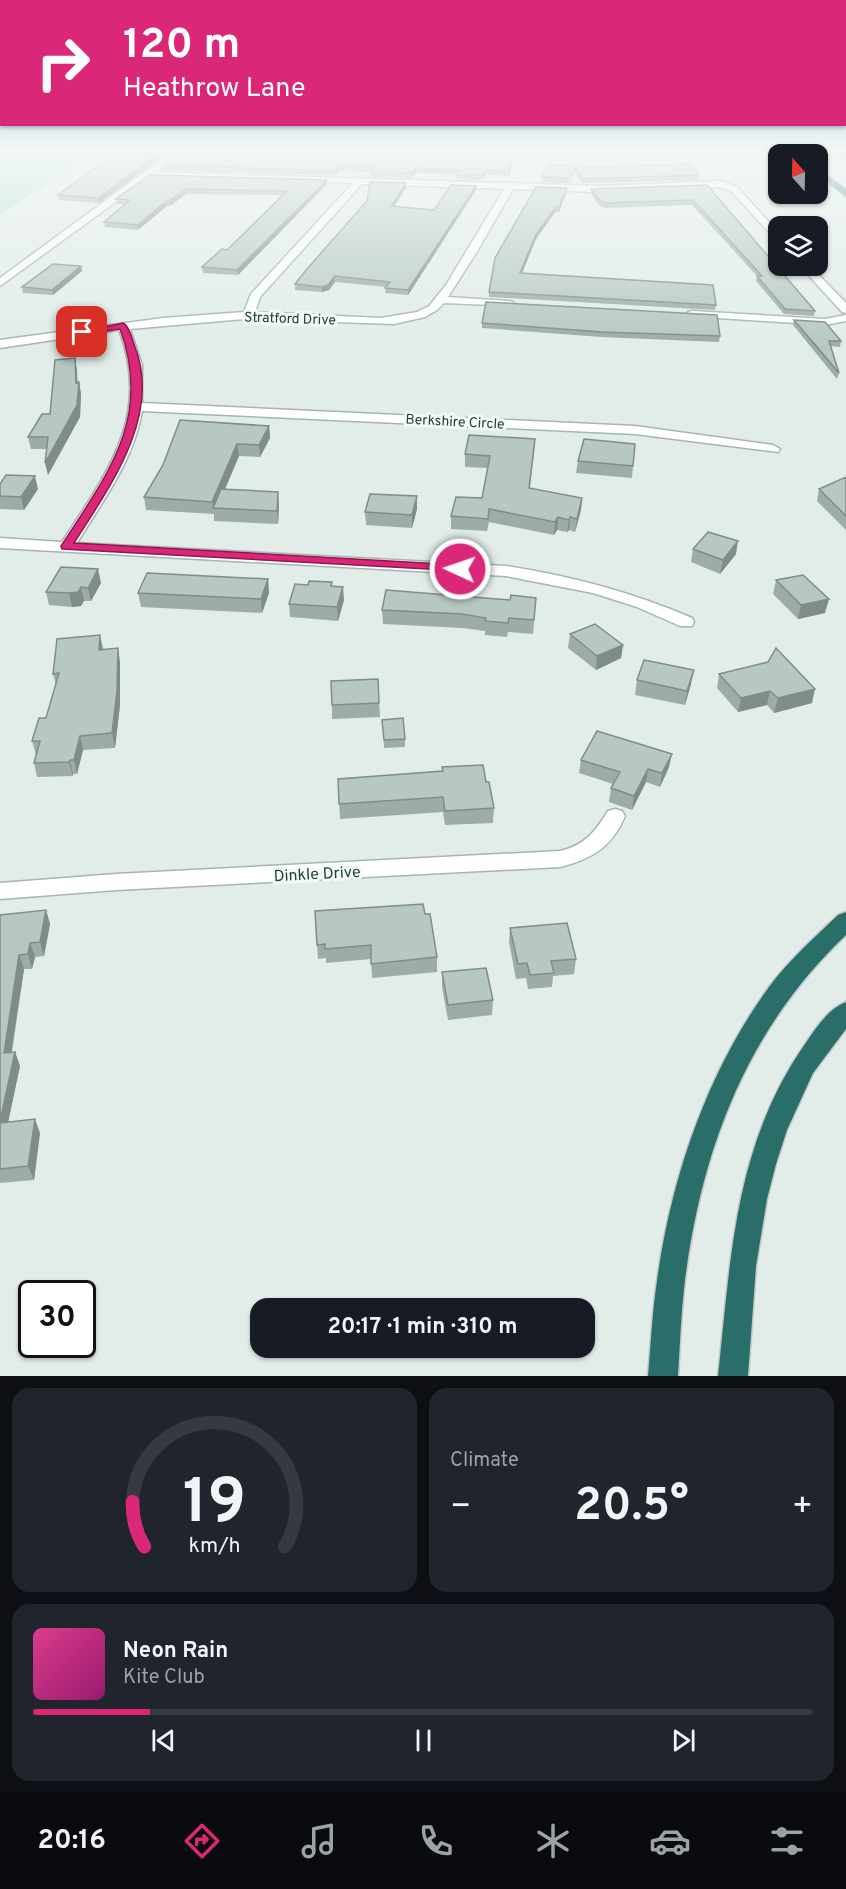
<!DOCTYPE html>
<meta charset="utf-8">
<style>
body{margin:0;font-family:Overpass,sans-serif;background:#20242c;color:#f1f3f6;height:100vh;display:flex;flex-direction:column;font-size:22px;white-space:nowrap}
*{box-sizing:border-box;margin:0}
p{font-size:20px;color:#9ea1a6}
.icon{flex:none;width:33px;height:33px;fill:none;stroke:currentColor;stroke-width:2;stroke-linecap:round;stroke-linejoin:round}
.map{position:relative;height:1376px;overflow:hidden}
.panel{display:flex;flex-direction:column;gap:12px;padding:12px;background:#0d0f14;flex:1}
.panel>*{flex:none}
.hud{position:absolute;left:0px;top:0px;width:846px;height:126px;box-shadow:0 2px 4px #0004;background:#db2777;color:#fff;overflow:hidden}
.needle{width:39px;rotate:340deg}
.controls{position:absolute;left:768px;top:144px;display:grid;gap:12px}
.controls a{display:grid;place-items:center;width:60px;height:60px;border-radius:12px;background:#171b24;box-shadow:0 2px 4px #0004;font-size:30px}
.speed{position:absolute;left:18px;top:1280px;display:flex;gap:12px;font-size:30px;font-weight:700;text-align:center}
.speed>*{display:grid;place-content:center;width:78px;height:78px;border-radius:50%;background:#171b24;box-shadow:0 2px 4px #0004;line-height:1}
.speed .limit{border:3px solid #111;border-radius:9px;background:#fff;color:#111}
.pin{position:absolute;display:grid;place-items:center;width:51px;height:51px;color:#fff;margin:-26px;border-radius:12px;box-shadow:0 3px 9px #0006}
.me{position:absolute;width:66px;margin:-33px;rotate:273deg;stroke-linejoin:round;filter:drop-shadow(0 0 4px #0008)}
.turn{display:flex;align-items:center;gap:21px;height:126px;padding:0 24px;font-size:27px}
.turn .icon{width:78px;height:78px;stroke-width:2.5}
.turn b{display:block;font-size:42px;line-height:51px}
.big{font-size:45px;font-weight:700;line-height:1.1}
.panel .widget{flex:1;display:flex;flex-direction:column;justify-content:center;gap:9px;min-width:0;padding:0 21px;border-radius:18px;background:#20242c}
.panel .dial{align-items:center;gap:0}
.dial svg{height:156px;overflow:visible;fill:none;stroke:#363941;stroke-width:7;stroke-linecap:round;text-anchor:middle}
.dial text{fill:#f1f3f6;stroke:none}
.song{display:flex;align-items:center;gap:18px}
.cover{width:72px;height:72px;border-radius:9px;background:linear-gradient(135deg,hsl(330 70% 55%),hsl(320 70% 35%))}
.played{height:6px;border-radius:3px;background:linear-gradient(90deg,#db2777 15%,#363941 15%)}
.keys{display:flex;justify-content:space-around;direction:ltr}
.heat{display:flex;justify-content:space-between;align-items:center;font-size:33px;direction:ltr}
.panel .tiles{flex:1;display:grid;gap:12px;grid-template-columns:1fr 1fr}
.widget:last-child{grid-column:span 2}
.trip{position:absolute;left:250px;top:1298px;width:345px;height:60px;border-radius:18px;background:#171b24;box-shadow:0 2px 4px #0004;font-weight:700;line-height:60px;text-align:center}
.tabs{display:flex;height:96px;justify-content:space-around;align-items:center;background:#090b0e;color:#9ea1a6}
.tabs .icon{width:42px;height:42px}
.tabs .selected{color:#db2777}
.tabs b{font-size:27px;color:#f1f3f6}
.map>svg:first-child{display:block}
.green{fill:#b9e0c9}
.lines{fill:none;stroke-linecap:round;stroke-linejoin:round}
.street-casing{stroke:#a4b5b2;stroke-width:3}
.highway-casing{stroke:#c1c9c8;stroke-width:3}
.street{fill:#fff;fill-rule:evenodd}
.highway{fill:#2a6e69;fill-rule:evenodd}
.wall{fill:#9daca8}
.shaded-wall{fill:#808c88}
.building{fill:#b7c8c3;stroke:#808c88;stroke-width:1.5}
.route{fill:#db2777;stroke:#8e194d;stroke-width:1.5}
.labels{text-anchor:middle;stroke-width:6;stroke-linejoin:round;paint-order:stroke}
.far-street-label{font-size:14px;fill:#203f3b;stroke:#f3f9f7}
.street-label{font-size:16px;fill:#203f3b;stroke:#f3f9f7}
</style>
<div class="map">
<svg width="846" height="1376" viewBox="0 0 846 1376">
<rect width="100%" height="100%" fill="#e2edea"/>
<!-- green -->
<path class="green" d="M97 151 0 215V163L16 152Z"/>
<g class="lines">
<defs>
<path id="street" d="M173 151H183L157 172 599 186 720 181 737 187 778 232V240L775 239 731 191 719 187 599 192 513 189 478 250 448 297 509 301 513 302V306L444 303 437 310 425 317 394 324 244 319 130 329 142 365V403L635 426 773 445 780 449 778 452 635 434 142 411C134 460 102 502 77 543L506 566C571 576 632 592 692 618L694 622 692 626H680L637 607 593 593 506 576 0 548V538L62 542C107 473 152 415 119 330L0 348V340L163 318 244 312 251 294 353 183 150 177 0 286V278ZM362 184 504 189 446 285 429 306 417 312 381 318 255 312 260 297Z
M800 266H810L846 303V313L842 312Z
M692 311 825 319 846 315V321L825 325 688 316V312Z
M615 809 622 811 625 816C612 847 592 859 560 867L116 890 0 899V883L116 874 560 851C585 845 595 832 608 811Z"/>
<path id="highway" d="M788 151H798L800 154H791Z
M834 151H844L846 160Z
M818 168 846 189V197L818 175Z
M846 912V935C748 1028 702 1147 685 1280 681 1312 680 1344 678 1376H648C651 1344 652 1313 657 1281 671 1178 707 1072 769 987 789 960 814 938 838 915Z
M846 1002V1029L813 1073 787 1130 776 1164 767 1199 756 1266 748 1376H718C731 1258 734 1146 805 1044 815 1029 829 1008 846 1002Z"/>
</defs>
<!-- street casing -->
<use href="#street" class="street-casing"/>
<!-- highway casing -->
<use href="#highway" class="highway-casing"/>
<!-- street -->
<use href="#street" class="street"/>
<!-- highway -->
<use href="#highway" class="highway"/>
</g>
<!-- wall -->
<path class="wall" d="M516 151 509 176 486 175 483 180 457 179V174L416 173 412 178 372 177V172L340 171 336 175 163 170V165L209 156Z
M159 159 99 203 59 200 58 195 107 164Z
M549 165 699 175V180L583 183 574 172 570 183 542 182V177Z
M150 175 327 180V184L238 275 203 273 202 267 227 250 282 195 186 194 170 206H167L138 230 105 227 104 222 125 204H117L116 199Z
M707 185 815 311 814 316 784 314 756 281 757 276 692 205 605 208 600 206 591 194V189Z
M406 188 394 207 434 210 476 190 408 295 385 293 386 287 335 282 329 290 322 292 295 290V284Z
M567 188 566 193 559 212H555L536 239 522 273 716 305 715 310 489 297V292Z
M81 266 82 271 53 295 23 293 22 287Z
M794 320 841 341 840 347 831 346 839 373 837 379 793 325Z
M482 323 720 336 719 342 601 337 482 328Z
M77 370V383L79 382 81 394 80 417 48 475 46 449H31L28 437 50 414Z
M269 426 270 438 260 457 239 456 225 489 279 505 278 524 214 521V514L146 510 144 497Z
M534 451 530 488 582 498 581 510 575 532 569 530 567 532 557 530 554 535 489 522 487 531 451 529V516L482 498 488 468 465 467V454Z
M578 461 633 466 632 478 576 473Z
M846 477V530L817 501 819 489Z
M0 484 38 489 24 510 0 509Z
M417 496V509L412 528 366 525 365 512Z
M693 549 736 554 720 574 691 562Z
M268 579 269 593 262 613 141 607 138 593Z
M776 580 825 613 798 619 773 594Z
M332 582V586L344 600 338 621 290 617 289 604 308 585Z
M101 583 91 601H84L81 606 72 607 49 605 46 592Z
M536 598 533 634 508 632 507 637 485 635V631L462 628 383 624 382 610Z
M570 634 623 645 621 658 596 670 568 648Z
M103 649 120 662V705L115 748 83 750 77 774H73V776L37 777 34 763 36 755 32 741 46 718 56 685 53 674Z
M719 674 812 703 774 713 767 705 738 712 717 688Z
M378 679 380 717 332 719V705Z
M637 680 691 684 685 705 635 695Z
M383 727 405 739V747L384 748Z
M581 760 669 767 660 787 646 782 632 810 609 802 611 788 613 784 579 773Z
M442 767 486 782 494 808 493 823 445 825 443 812 340 819 338 779 442 771Z
M46 910 50 924 44 956 35 957 32 969H24L12 1052H15L20 1066 8 1122 40 1133 34 1180 0 1183V915Z
M425 914 437 957V972L372 978 371 959 326 963V958L318 959 317 945Z
M510 928 576 959 574 974 553 976 552 987 528 989 526 978 516 979 509 942Z
M442 972 493 1000 492 1015 448 1020 442 987Z"/>
<!-- shaded-wall -->
<path class="shaded-wall" d="M515 151H516L509 176V171Z
M158 154 159 159 99 203 98 198Z
M340 166V171L336 175 335 171Z
M416 168V173L412 178V173Z
M486 170V175L483 180V175Z
M327 180V184L238 275 237 270Z
M406 183V188L391 211V206Z
M476 186V190L408 295V290Z
M567 188 566 193 559 212V207Z
M185 189 186 194 170 206 169 201Z
M166 201 167 206 138 230V225Z
M556 207 555 212 536 239 520 278V273L536 234Z
M81 266 82 271 53 295 52 290Z
M335 276V282L329 290 322 292V287Z
M75 358 77 370 78 394 76 383Z
M79 382 81 394 80 417 48 475 45 463Z
M269 426 270 438 260 457 259 445Z
M535 439 534 451 528 500 529 488Z
M237 444 239 456 217 508H213L212 502Z
M35 476 38 489 24 510 21 497Z
M278 492 279 505 278 524 277 511Z
M417 496V509L412 528V515Z
M582 498 581 510 575 532 577 519Z
M558 517 557 530 554 535 555 522Z
M570 517 569 530 567 532 569 520Z
M738 541 736 554 720 574 723 560Z
M98 569 101 583 91 601 88 588Z
M268 579 269 593 262 613 261 599Z
M81 587 84 601 81 606 72 607 69 593Z
M343 587 344 600 338 621 337 607Z
M829 599 825 613 798 619 801 605Z
M100 635 103 649 102 663 99 650Z
M623 645 621 658 596 670 597 656Z
M118 648 120 662V705L115 748 112 733Z
M694 670 691 684 685 705 687 691Z
M815 689 812 703 774 713 778 698Z
M770 691 767 705 738 712 741 698Z
M80 736 83 750 77 774 74 760Z
M672 754 669 767 660 787 662 773Z
M70 760 73 774V776L69 762Z
M648 769 646 782 632 810 634 796Z
M46 910 50 924 44 956 40 942Z
M30 943 35 957 32 969 28 954Z
M19 955 24 969 9 1067 4 1053Z
M15 1052 20 1066 5 1137 0 1124V1121Z
M35 1119 40 1133 34 1180 28 1166Z"/>
<!-- building -->
<path class="building" d="M212 151H515L509 171 486 170 483 175H457L460 170 416 168 412 173 372 172 373 167 340 166 335 171 163 165 176 155 209 156Z
M123 153 158 154 98 198 58 195 97 167 107 164Z
M690 164 699 175 583 179 575 168 571 178 542 177 549 165 596 167Z
M150 175 327 180 237 270 202 267 222 249 227 250 287 191 185 189 169 201H166L138 225 104 222 130 200 116 199Z
M370 182 406 183 391 206 434 210 451 185 476 186 408 290 385 288 390 282 335 276 328 285 322 287 295 284 307 269 367 201Z
M707 185 815 311 785 309 757 276H762L693 200 605 203 600 201 591 189Z
M536 187 567 188 559 207H556L536 234 520 273 713 285 716 305 489 292 495 258Z
M53 264 81 266 52 290 22 287Z
M486 302 717 315 720 336 602 332 482 323Z
M794 320 825 322 841 341H829L839 373Z
M75 358 76 383 79 382 77 405 45 463 48 437H28L42 414H50L55 360Z
M180 420 269 426 259 445 237 444 212 502 144 497 163 465Z
M469 435 535 439 529 488 582 498 577 519 570 517 569 520 558 517 555 522 489 509 488 519 451 516 456 497 482 498 490 456 465 454Z
M584 439 635 444 633 466 578 461Z
M6 475 35 476 21 497 0 496V484Z
M846 477V516L819 489Z
M221 489 278 492 277 511 213 508Z
M370 494 417 496 412 515 365 512Z
M708 532 738 541 723 560 693 549Z
M61 567 98 569 88 588 81 587 78 592 69 593 46 592Z
M147 573 268 579 261 599 138 593Z
M803 575 829 599 801 605 776 580Z
M309 581 332 582 331 586 343 587 337 607 289 604 295 584 308 585Z
M386 590 510 600 511 595 536 598 534 620 509 618 508 623 485 621 486 618 462 614 382 610Z
M595 624 623 645 597 656 570 634Z
M100 635 99 650 118 648 117 691 112 733 80 736 74 760H70L69 762 34 763 40 741H32L39 718H46L59 673 53 674 57 639Z
M776 648 815 689 778 698 770 691 741 698 719 674 768 662Z
M644 660 694 670 687 691 637 680Z
M378 679 379 703 332 705 331 681Z
M403 718 405 739 384 740 382 720Z
M597 731 672 754 662 773 648 769 634 796 611 788 620 772 581 760Z
M483 765 486 782H489L494 808 445 811 443 797 339 804 338 779 443 771 442 767Z
M423 904 425 914H430L437 957 371 964V945L325 949V944L317 945 315 911Z
M46 910 40 942 30 943 28 954 19 955 4 1053 15 1052 0 1121V915Z
M567 923 576 959 551 961 554 973 530 975 527 963 518 964 510 928Z
M486 968 493 1000 448 1005 442 972Z
M35 1119 28 1166 0 1169V1123Z"/>
<!-- sky -->
<linearGradient id="sky" x2="0" y2="1"><stop stop-color="#81b8e1"/><stop offset="0.44" stop-color="#f2f7f6"/><stop offset="1" stop-color="#f2f7f6" stop-opacity="0"/></linearGradient>
<rect width="846" height="344" fill="url(#sky)"/>
<!-- route -->
<path class="route" d="M123 323C130 327 132 339 135 347 162 416 109 488 74 543L460 565 464 566V571L62 549 61 546C107 475 153 418 120 329L82 335 77 332Z"/>
<g class="labels">
<!-- far-street labels -->
<g class="far-street-label">
<text transform="translate(290 318) rotate(2)" y="5">Stratford Drive</text>
<text transform="translate(455 421) rotate(3)" y="5">Berkshire Circle</text>
</g>
<!-- street labels -->
<g class="street-label">
<text transform="translate(317 873) rotate(-3)" y="6">Dinkle Drive</text>
</g>
</g>
</svg>
<div class="controls">
<a><svg class="needle" viewBox="-14 -14 28 28"><path d="M0-13l5 13h-10z" fill="#e53935"/><path d="M0 13l5-13h-10z" fill="#9ea1a6"/></svg></a>
<a><svg class="icon" aria-label="layers" viewBox="0 0 24 24"><path d="M12 4l9 5-9 5-9-5zM3 14l9 5 9-5"/></svg></a>
</div>
<div class="speed"><div class="limit">30</div></div>
<div class="pin" style="left:82px;top:332px;background:#d93025"><svg class="icon" aria-label="arrive" viewBox="0 0 24 24"><path d="M6 21V4h12l-3 4 3 4H6"/></svg></div>
<svg class="me" style="left:460px;top:569px" viewBox="-20 -20 40 40"><circle r="17" fill="#db2777" stroke="#fff" stroke-width="3"/><path d="M0-11L8 9 0 5-8 9z" fill="#fff"/></svg>
<div class="trip">20:17 · 1 min · 310 m</div>
<div class="hud">
<div class="turn"><svg class="icon" aria-label="right" viewBox="0 0 24 24"><path d="M7 20v-9h11M14 6l5 5-5 5"/></svg><div><b>120 m</b>Heathrow Lane</div></div>
</div>
</div>
<section class="panel">
<div class="tiles">
<div class="widget dial"><svg viewBox="0 0 100 80">
<path d="M14 69A42 42 0 1 1 86 69"/>
<path d="M14 69A42 42 0 0 1 8 46" stroke="#db2777"/>
<text x="50" y="56" font-size="32" font-weight="700">19</text>
<text x="50" y="72" font-size="11">km/h</text>
</svg></div>
<div class="widget"><p>Climate</p>
<div class="heat"><a>−</a><b class="big">20.5°</b><a>+</a></div>
</div>
<div class="widget">
<div class="song"><i class="cover"></i><div><b>Neon Rain</b><p>Kite Club</p></div></div>
<div class="played"></div>
<div class="keys"><svg class="icon" aria-label="previous" viewBox="0 0 24 24"><path d="M18 5L8 12l10 7zM5 5v14"/></svg><svg class="icon" aria-label="pause" viewBox="0 0 24 24"><path d="M8 5v14M16 5v14"/></svg><svg class="icon" aria-label="next" viewBox="0 0 24 24"><path d="M6 5l10 7-10 7zM19 5v14"/></svg></div>
</div>
</div>
</section>
<nav class="tabs">
<b>20:16</b>
<svg class="icon selected" aria-label="directions" viewBox="0 0 24 24"><path d="M12 3l9 9-9 9-9-9zM9 14v-3h6M13 9l2 2-2 2"/></svg>
<svg class="icon" aria-label="music" viewBox="0 0 24 24"><path d="M9 18V5l10-2v13"/><circle cx="6" cy="18" r="3"/><circle cx="16" cy="16" r="3"/></svg>
<svg class="icon" aria-label="phone" viewBox="0 0 24 24"><path d="M5 4h4l2 5-3 2q2 4 5 5l2-3 5 2v4C11 20 4 13 5 4z"/></svg>
<svg class="icon" aria-label="climate" viewBox="0 0 24 24"><path d="M12 3v18M4 7l16 10M4 17L20 7"/></svg>
<svg class="icon" aria-label="car" viewBox="0 0 24 24"><path d="M5 17H2v-5l4-1 3-4h7l3 4 3 1v5h-3M9 17h6M6 11h13"/><circle cx="7" cy="17" r="2"/><circle cx="17" cy="17" r="2"/></svg>
<svg class="icon" aria-label="filters" viewBox="0 0 24 24"><path d="M4 7h16M4 17h16"/><circle cx="9" cy="7" r="2"/><circle cx="15" cy="17" r="2"/></svg>
</nav>
